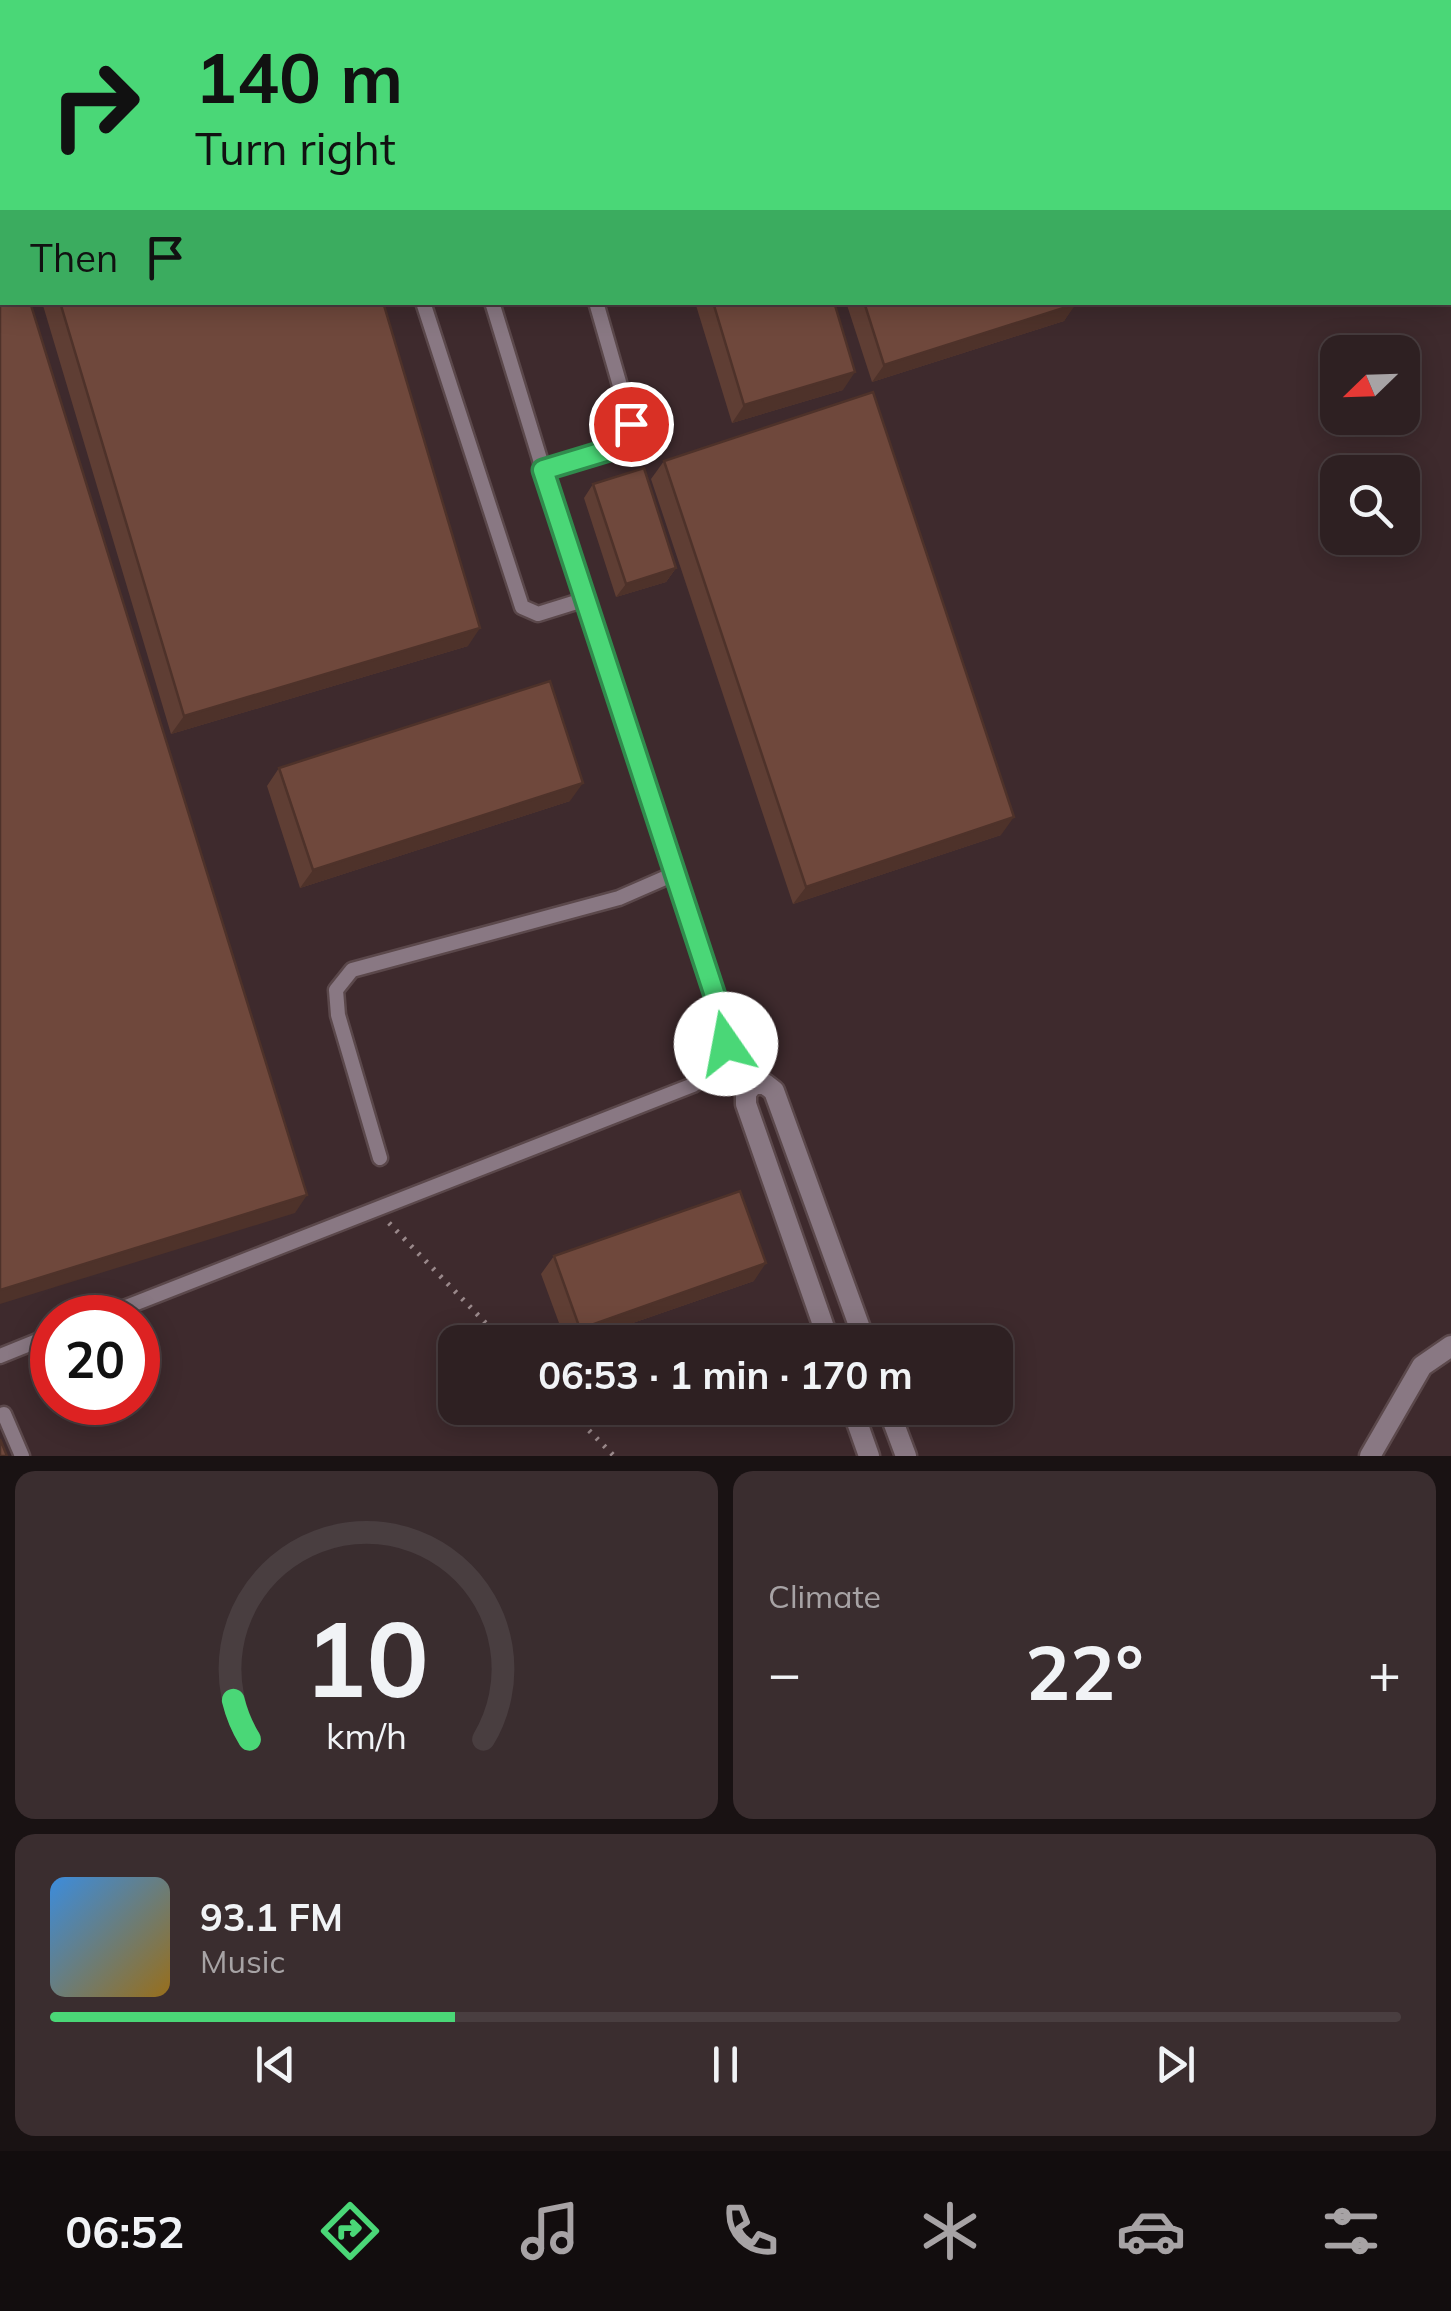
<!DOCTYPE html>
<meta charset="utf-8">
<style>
body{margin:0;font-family:Mulish,sans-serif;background:#3a2d2f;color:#f1f3f6;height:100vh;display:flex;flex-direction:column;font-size:38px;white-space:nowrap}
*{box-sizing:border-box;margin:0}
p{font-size:32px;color:#a7a3a5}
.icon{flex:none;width:55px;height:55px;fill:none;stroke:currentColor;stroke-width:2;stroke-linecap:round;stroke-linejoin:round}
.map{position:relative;height:1456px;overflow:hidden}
.details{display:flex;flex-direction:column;gap:15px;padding:15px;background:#191213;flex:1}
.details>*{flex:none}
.top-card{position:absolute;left:0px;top:0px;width:1452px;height:305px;box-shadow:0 5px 25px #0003,0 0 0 2px #493e40;background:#4ad777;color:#111;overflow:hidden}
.needle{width:65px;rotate:247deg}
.tools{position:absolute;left:1320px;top:335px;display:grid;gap:20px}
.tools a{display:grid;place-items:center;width:100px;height:100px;border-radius:20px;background:#2e2022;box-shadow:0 5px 25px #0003,0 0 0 2px #493e40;font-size:50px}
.speed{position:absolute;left:30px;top:1295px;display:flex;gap:20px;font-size:50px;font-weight:700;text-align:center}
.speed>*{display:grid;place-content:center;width:130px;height:130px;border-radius:50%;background:#2e2022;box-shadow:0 5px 25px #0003,0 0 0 2px #493e40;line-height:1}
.speed .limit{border:15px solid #d22;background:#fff;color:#111}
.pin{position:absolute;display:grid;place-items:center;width:85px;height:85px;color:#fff;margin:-42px;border:5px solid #fff;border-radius:50%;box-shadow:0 2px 10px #0007}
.me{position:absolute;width:110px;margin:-55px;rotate:348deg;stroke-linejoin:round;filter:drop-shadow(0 0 8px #0008)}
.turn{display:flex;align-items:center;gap:35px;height:210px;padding:0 30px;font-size:45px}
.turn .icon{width:130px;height:130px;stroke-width:2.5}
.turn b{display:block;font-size:70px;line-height:85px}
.then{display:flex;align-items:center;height:95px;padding:0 30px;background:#0003;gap:20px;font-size:38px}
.big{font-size:75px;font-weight:700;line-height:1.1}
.details .tile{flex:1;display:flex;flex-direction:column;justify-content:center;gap:15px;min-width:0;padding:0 35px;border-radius:20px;background:#3a2d2f}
.details .dial{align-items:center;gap:0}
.dial svg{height:260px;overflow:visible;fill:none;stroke:#493e40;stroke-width:7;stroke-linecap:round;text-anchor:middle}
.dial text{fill:#f1f3f6;stroke:none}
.song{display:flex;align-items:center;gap:30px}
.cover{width:120px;height:120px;border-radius:15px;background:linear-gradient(135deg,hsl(210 70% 55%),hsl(40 70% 35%))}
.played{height:10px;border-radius:5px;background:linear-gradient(90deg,#4ad777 30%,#493e40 30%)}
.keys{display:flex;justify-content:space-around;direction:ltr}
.heat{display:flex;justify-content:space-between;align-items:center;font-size:55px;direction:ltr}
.details .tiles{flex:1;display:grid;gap:15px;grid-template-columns:1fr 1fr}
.tile:last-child{grid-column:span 2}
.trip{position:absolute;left:438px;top:1325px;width:575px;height:100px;border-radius:20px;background:#2e2022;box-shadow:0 5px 25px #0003,0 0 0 2px #493e40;font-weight:700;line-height:100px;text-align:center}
.tab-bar{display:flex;height:160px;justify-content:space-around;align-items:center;background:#120d0e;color:#a7a3a5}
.tab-bar .icon{width:70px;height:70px}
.tab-bar .selected{color:#4ad777}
.tab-bar b{font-size:45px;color:#f1f3f6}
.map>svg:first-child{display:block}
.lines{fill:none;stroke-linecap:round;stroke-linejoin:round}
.service-casing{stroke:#5b484b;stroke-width:19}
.minor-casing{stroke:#5b484b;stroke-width:25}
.path{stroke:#9a898b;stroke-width:5;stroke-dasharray:2.5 8;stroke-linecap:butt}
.service{stroke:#897883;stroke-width:14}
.minor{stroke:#897883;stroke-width:20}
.wall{fill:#5f3e34}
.shaded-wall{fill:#4e322a}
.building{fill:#6f483c;stroke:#4e322a;stroke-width:2.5}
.route-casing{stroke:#308c4d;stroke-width:25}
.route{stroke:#4ad777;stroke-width:18}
</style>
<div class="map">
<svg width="1451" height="1456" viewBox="0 0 1451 1456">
<rect width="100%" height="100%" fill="#3e2a2d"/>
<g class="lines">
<defs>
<path id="service" d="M400 0 401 2
M326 1V2
M423 302 522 607 538 614 583 600
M543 470C572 463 606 458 630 439L631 424 596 302
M380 1158 338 1015 336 990 352 970 619 898 674 874 583 600 492 302
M98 1318 693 1085 717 1069 726 1045 721 1014 674 874
M0 1356 52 1335
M4 1414 22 1456"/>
<path id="minor" d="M829 1342 746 1104V1093L753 1084H765L774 1091 865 1342
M852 1408 869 1456
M888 1408 906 1456
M1370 1456 1422 1366 1451 1346"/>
</defs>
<!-- service casing -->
<use href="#service" class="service-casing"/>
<!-- minor casing -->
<use href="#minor" class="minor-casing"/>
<!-- path -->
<path class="path" d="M389 1223 504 1342
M567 1408 614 1456"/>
<!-- service -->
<use href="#service" class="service"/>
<!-- minor -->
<use href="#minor" class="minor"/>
</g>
<!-- wall -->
<path class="wall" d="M501 0H743L744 2H501Z
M750 0H980V2H750Z
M995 0H1138L1139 2H995Z
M2 86V205L0 206V87Z
M42 302H383L468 646 171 734Z
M695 302H834L843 390 732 423Z
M846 302H1076L1064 321 872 382Z
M664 461 1001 835 793 904 651 479Z
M593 484 676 568 666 582 616 597 584 498Z
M279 768 570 801 300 888 267 786Z
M554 1256 754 1281 578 1342H566L541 1274Z"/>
<!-- shaded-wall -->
<path class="shaded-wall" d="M71 0H120L111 2H63Z
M2 20V34L0 35V21Z
M2 286V301H0V287Z
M1076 304 1064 321 872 382 884 365Z
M855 372 843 390 732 423 744 405Z
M676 568 666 582 616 597 626 584Z
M480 628 468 646 171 734 184 716Z
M583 783 570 801 300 888 313 870Z
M1014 817 1001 835 793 904 806 887Z
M307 1195 295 1213 0 1304V1290Z
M766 1263 754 1281 578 1342H570L580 1329Z"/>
<!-- building -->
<path class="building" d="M0 0H71L63 2H2V20L0 21Z
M518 0H613L614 2H519Z
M621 0H743L744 2H622Z
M768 0H980V2H769Z
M1013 0H1138L1139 2H1013Z
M2 86V111L0 103V87Z
M0 162 2 170V205L0 206Z
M2 228V286L0 287V229Z
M2 301V302H30L307 1195 0 1290V302Z
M60 302H383L480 628 184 716Z
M713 302H834L855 372 744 405Z
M864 302H1076V304L884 365Z
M873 392 1014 817 806 887 664 461Z
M644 468 676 568 626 584 593 484Z
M550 681 583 783 313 870 279 768Z
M740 1191 766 1263 580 1329 554 1256Z
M0 1439 7 1456H0Z"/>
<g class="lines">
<defs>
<path id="route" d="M631 424 630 439 619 447 543 470 721 1014 726 1044"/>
</defs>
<!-- route casing -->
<use href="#route" class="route-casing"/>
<!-- route -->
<use href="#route" class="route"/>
</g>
</svg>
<div class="tools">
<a><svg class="needle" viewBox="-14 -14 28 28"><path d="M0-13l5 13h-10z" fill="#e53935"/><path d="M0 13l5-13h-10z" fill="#a7a3a5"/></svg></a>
<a><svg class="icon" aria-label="search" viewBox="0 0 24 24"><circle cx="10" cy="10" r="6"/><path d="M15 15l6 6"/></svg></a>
</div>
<div class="speed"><div class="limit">20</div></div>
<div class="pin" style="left:631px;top:424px;background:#d93025"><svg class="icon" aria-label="arrive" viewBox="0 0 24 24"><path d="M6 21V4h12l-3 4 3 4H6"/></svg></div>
<svg class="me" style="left:726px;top:1044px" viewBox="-20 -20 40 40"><circle r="19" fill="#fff"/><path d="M0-13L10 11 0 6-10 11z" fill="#4ad777"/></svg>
<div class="trip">06:53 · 1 min · 170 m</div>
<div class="top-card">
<div class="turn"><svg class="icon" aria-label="right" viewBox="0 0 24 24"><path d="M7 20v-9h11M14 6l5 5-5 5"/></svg><div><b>140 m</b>Turn right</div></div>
<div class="then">Then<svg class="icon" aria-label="arrive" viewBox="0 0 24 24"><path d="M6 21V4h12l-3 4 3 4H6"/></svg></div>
</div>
</div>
<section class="details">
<div class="tiles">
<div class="tile dial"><svg viewBox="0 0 100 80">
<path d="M14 69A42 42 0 1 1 86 69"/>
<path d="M14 69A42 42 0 0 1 9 57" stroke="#4ad777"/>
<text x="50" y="56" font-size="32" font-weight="700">10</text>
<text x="50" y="72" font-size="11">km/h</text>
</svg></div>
<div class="tile"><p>Climate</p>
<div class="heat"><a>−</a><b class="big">22°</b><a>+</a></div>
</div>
<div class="tile">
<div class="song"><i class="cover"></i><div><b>93.1 FM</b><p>Music</p></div></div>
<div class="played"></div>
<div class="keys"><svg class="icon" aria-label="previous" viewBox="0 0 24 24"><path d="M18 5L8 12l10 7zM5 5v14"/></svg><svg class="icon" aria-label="pause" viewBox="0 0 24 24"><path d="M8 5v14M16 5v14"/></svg><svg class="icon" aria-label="next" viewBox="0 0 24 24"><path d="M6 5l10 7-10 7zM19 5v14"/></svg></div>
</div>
</div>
</section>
<nav class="tab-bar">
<b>06:52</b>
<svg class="icon selected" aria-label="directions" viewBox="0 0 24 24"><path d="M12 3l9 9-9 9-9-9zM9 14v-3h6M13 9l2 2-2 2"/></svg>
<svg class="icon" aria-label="music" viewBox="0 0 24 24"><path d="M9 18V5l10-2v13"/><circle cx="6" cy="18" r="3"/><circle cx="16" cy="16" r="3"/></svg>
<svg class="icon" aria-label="phone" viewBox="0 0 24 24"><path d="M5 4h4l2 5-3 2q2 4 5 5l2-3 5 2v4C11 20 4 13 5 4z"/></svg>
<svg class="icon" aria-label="climate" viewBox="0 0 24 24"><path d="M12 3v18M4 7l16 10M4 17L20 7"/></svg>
<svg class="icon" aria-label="car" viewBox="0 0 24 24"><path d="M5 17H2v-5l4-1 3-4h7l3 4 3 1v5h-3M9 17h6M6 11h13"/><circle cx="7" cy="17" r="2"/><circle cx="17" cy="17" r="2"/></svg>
<svg class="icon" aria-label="filters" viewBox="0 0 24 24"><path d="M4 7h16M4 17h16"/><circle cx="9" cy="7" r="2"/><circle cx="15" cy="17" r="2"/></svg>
</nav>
